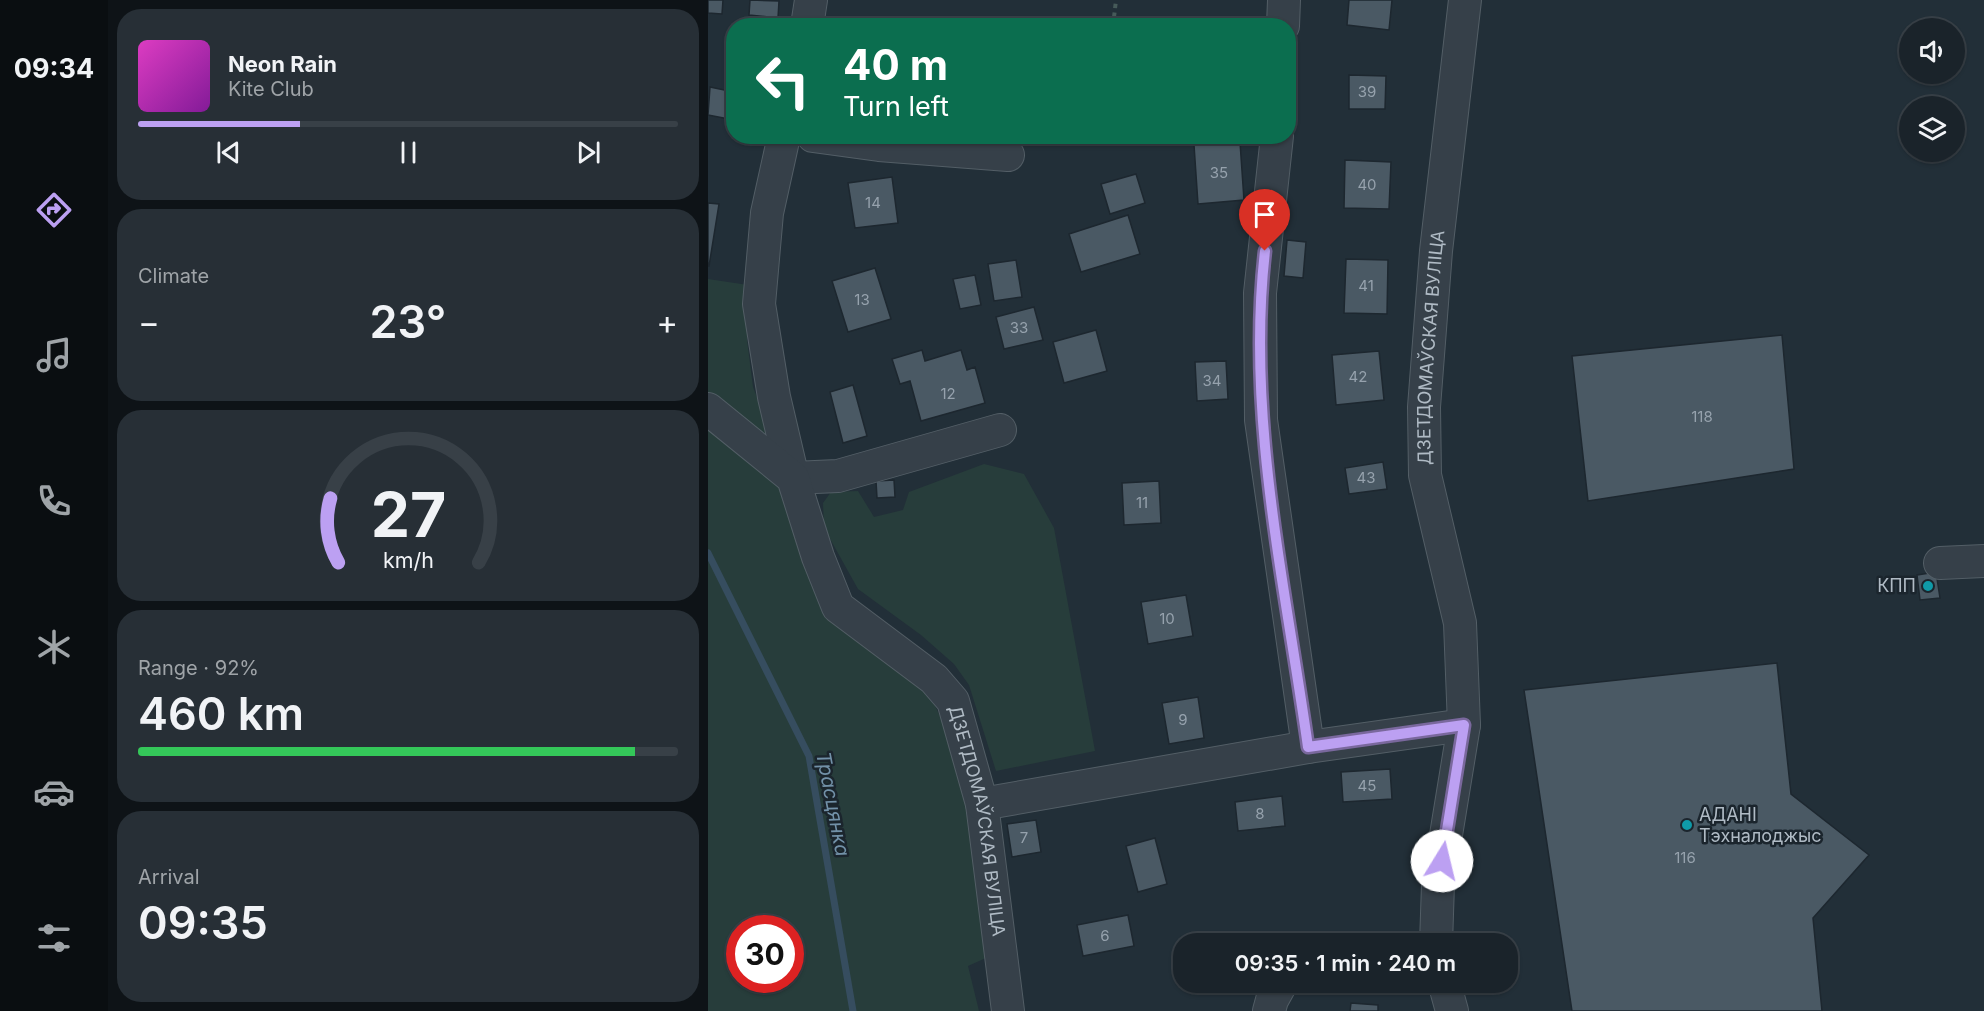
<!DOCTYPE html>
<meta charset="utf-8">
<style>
body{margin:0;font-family:Inter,sans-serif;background:#272f36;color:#f1f3f6;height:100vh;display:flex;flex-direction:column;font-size:22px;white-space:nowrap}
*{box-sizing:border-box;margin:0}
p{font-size:20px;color:#9fa4a8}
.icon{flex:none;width:33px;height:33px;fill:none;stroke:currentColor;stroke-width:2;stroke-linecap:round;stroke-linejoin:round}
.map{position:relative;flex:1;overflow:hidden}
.details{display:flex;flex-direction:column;gap:9px;padding:9px;background:#0e1317;width:600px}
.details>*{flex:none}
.hud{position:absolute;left:18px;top:18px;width:570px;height:126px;border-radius:24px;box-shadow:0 2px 4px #0004,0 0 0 2px #384047;background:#0b6e4f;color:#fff;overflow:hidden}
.fabs{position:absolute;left:1191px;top:18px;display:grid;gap:12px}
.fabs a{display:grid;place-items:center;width:66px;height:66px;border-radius:50%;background:#1a232a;box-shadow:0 2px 4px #0004,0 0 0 2px #384047;font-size:30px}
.speed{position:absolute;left:18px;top:915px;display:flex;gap:12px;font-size:30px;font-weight:700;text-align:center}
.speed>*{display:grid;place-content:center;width:78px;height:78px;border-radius:50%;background:#1a232a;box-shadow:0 2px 4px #0004,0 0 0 2px #384047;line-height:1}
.speed .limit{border:9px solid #d22;background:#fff;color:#111}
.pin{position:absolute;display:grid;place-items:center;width:51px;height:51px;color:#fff;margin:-62px -26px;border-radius:50% 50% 50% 0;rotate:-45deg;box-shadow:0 0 6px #0007}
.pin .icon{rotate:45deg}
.me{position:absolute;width:66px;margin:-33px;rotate:9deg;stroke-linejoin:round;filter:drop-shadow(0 0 4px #0008)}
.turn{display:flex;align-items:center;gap:21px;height:126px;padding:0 18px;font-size:27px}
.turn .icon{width:78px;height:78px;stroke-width:2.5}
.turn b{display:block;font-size:42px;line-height:51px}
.big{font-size:45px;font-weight:600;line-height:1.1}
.details .card{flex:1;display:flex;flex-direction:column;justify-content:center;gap:9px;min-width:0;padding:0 21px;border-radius:24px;background:#272f36}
.details .dial{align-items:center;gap:0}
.dial svg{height:156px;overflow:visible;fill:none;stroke:#384047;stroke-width:7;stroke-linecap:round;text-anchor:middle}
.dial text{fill:#f1f3f6;stroke:none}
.song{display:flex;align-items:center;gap:18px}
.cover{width:72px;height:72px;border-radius:9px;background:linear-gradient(135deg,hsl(310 70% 55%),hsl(290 70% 35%))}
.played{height:6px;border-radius:3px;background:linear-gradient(90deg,#bca0f2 30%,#384047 30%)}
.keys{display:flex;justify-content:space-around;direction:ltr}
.heat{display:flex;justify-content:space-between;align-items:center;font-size:33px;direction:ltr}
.charge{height:9px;border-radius:4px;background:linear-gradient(90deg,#34c759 92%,#384047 0)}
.trip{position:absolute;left:465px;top:933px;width:345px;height:60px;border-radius:24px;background:#1a232a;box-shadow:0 2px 4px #0004,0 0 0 2px #384047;font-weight:600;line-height:60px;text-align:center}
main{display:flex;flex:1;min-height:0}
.dock{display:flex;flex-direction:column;width:108px;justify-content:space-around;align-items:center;background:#0a0e11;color:#9fa4a8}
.dock .icon{width:42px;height:42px}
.dock .on{color:#bca0f2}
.dock b{font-size:27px;color:#f1f3f6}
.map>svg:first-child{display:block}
.green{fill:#273d3b;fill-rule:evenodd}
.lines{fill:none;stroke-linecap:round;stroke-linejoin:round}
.stream{stroke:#364d5f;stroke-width:7}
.building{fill:#4a5964;stroke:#1d272f;stroke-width:1.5}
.minor-casing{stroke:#535e66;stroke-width:34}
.path{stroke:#465a59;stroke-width:4;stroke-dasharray:4.5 4.5;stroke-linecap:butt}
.minor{stroke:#364049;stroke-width:32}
.route-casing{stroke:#7a689d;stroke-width:15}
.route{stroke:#bca0f2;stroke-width:10}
.culture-dot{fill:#0f9aa8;stroke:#1b252d;stroke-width:2}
.labels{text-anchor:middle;stroke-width:5;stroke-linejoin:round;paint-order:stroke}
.number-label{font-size:15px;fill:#96a2ad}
.street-label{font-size:18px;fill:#b0bbc5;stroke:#1b252d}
.poi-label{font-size:18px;fill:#b0bbc5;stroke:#1b252d;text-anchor:end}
.water-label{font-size:20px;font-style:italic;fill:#7291a8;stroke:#1b252d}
</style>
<main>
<nav class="dock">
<b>09:34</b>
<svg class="icon on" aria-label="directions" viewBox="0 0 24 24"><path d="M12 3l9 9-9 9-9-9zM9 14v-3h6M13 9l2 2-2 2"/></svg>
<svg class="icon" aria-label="music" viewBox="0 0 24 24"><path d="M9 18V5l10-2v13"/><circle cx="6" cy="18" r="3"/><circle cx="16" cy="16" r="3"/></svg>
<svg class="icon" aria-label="phone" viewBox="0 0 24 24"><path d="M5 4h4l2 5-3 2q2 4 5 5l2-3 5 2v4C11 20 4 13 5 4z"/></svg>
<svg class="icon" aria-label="climate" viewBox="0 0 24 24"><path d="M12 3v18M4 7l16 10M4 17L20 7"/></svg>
<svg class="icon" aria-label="car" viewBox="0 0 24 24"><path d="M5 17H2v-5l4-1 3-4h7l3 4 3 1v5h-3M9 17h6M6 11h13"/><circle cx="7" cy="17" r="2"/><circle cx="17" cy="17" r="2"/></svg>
<svg class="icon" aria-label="filters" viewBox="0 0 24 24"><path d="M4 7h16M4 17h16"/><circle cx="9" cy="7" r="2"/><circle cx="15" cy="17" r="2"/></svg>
</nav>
<section class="details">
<div class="card">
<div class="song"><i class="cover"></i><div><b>Neon Rain</b><p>Kite Club</p></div></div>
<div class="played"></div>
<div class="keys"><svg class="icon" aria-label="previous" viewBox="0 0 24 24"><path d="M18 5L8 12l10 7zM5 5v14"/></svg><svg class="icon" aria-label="pause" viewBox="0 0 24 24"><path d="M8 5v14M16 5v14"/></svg><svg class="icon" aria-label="next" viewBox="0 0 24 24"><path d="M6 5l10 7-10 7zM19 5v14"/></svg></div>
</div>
<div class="card"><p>Climate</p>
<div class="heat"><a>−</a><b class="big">23°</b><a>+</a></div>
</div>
<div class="card dial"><svg viewBox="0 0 100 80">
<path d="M14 69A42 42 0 1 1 86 69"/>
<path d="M14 69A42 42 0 0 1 10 36" stroke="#bca0f2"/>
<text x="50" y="56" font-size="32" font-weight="700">27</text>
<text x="50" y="72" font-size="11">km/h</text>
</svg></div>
<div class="card"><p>Range · 92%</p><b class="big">460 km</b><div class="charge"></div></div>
<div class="card"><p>Arrival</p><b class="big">09:35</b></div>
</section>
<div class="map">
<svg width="1276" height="1011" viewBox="0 0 1276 1011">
<rect width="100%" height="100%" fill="#222f38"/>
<!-- green -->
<path class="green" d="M0 279 40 285 39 340 45 387 65 439 28 422 70 485 94 534 124 616 222 695 247 748 264 821 280 957 260 966 271 1011H0ZM32 928H82V980H32Z
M276 464 316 474 346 528 387 751 288 771 261 685 246 664 213 635 150 589 116 528 115 503 123 492 150 491 166 517 195 510 201 492Z"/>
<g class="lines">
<!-- stream -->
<path class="stream" d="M0 553 101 756 145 1011"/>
</g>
<!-- building -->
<path class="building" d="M0 0H15L14 14 0 13Z
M42 0 71 1 70 18 41 15Z
M641 0H684L681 30 639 25Z
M641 75 678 76 677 109H641Z
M2 87 26 92V120L0 115Z
M532 142 536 200 490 204 486 145Z
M637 160 683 162 681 209 636 208Z
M428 174 437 203 402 214 393 184Z
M184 177 190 223 147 228 140 183Z
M0 203 11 204 1 266H0Z
M420 215 432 254 373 272 361 234Z
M579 240 598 242 595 278 576 276Z
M638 259 680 260 679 314 636 313Z
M308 260 314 297 286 301 280 264Z
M167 268 183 319 140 332 124 281Z
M267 275 273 305 252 309 245 279Z
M326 307 335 340 296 349 288 317Z
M388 330 399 371 356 383 345 342Z
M1074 335 1086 469 880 501 864 356Z
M214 350 217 361 253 350 259 370 267 367 277 403 213 421 202 381 192 384 184 359Z
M671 351 676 400 628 405 624 355Z
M518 361 520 399 489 401 487 362Z
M145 385 159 436 135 443 122 392Z
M675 462 679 489 641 494 637 468Z
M186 480 187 497 169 498 168 481Z
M451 481 453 523 416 525 414 483Z
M1228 572 1232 598 1212 600 1209 575Z
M478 595 485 636 440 644 433 602Z
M1069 663 1083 794 1161 855 1105 918 1114 1011H864L816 690Z
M490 697 496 738 461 744 454 703Z
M682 769 684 799 635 802 633 772Z
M574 796 577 826 530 831 527 802Z
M328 820 333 852 304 857 299 824Z
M447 838 459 884 430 892 418 846Z
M420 915 426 946 375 956 369 925Z
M643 1003 670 1005V1011H642Z"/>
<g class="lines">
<defs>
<g id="minor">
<path d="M99 26 103 0"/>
<path d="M575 26 576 0"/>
<path d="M76 136 59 213 51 304 66 397 85 478 130 476 292 430"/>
<path d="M105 136 171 145 300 155"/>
<path d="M569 136 552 293 553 420 600 747"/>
<path id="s1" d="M0 409 85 478 110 557 130 607 226 679 245 701 274 804 300 1011"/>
<path d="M1232 563 1276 561"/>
<path d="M274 804 600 747 756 725"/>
<path id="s2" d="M728 944 730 884 756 725 752 623 717 475 716 407 728 251 757 0"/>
<path d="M736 982 744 1011"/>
<path d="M561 1011 564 1000 574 982"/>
</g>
</defs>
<!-- minor casing -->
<use href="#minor" class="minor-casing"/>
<!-- path -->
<path class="path" d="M405 26 408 0
M390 140 391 136"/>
<!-- minor -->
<use href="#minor" class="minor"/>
</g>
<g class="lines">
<defs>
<path id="route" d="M557 251C538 416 577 583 600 747L756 725 734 861"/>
</defs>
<!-- route casing -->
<use href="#route" class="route-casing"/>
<!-- route -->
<use href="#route" class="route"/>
</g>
<!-- markers -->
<g class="culture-dot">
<circle cx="1220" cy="586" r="6"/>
<circle cx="979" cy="825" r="6"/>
</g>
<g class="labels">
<!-- number labels -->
<g class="number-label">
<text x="659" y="97">39</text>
<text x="511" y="178">35</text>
<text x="659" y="190">40</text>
<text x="165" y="208">14</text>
<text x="658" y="291">41</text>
<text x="154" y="305">13</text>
<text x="311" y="333">33</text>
<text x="650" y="382">42</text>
<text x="504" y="386">34</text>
<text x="240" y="399">12</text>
<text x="994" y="422">118</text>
<text x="658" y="483">43</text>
<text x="434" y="508">11</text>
<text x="459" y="624">10</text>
<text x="475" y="725">9</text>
<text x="659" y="791">45</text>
<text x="552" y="819">8</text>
<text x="316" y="843">7</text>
<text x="977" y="863">116</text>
<text x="397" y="941">6</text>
</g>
<!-- street labels -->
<g class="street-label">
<text dy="6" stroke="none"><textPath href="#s2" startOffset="603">ДЗЕТДОМАЎСКАЯ ВУЛІЦА</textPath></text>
<text dy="6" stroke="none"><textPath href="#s1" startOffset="518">ДЗЕТДОМАЎСКАЯ ВУЛІЦА</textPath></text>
</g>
<!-- poi labels -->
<g class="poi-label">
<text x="1208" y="592">КПП</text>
<text x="991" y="821" text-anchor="start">АДАНІ<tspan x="991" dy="21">Тэхналоджыс</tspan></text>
</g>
<!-- water labels -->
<g class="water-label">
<text transform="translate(125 804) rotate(79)" y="7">Трасцянка</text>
</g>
</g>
</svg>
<div class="fabs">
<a><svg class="icon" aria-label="sound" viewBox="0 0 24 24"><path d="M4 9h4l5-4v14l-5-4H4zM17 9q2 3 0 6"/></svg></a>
<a><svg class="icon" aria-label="layers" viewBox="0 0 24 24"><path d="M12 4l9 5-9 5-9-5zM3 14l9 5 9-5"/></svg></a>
</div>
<div class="speed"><div class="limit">30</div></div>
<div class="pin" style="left:557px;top:251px;background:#d93025"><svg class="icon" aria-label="arrive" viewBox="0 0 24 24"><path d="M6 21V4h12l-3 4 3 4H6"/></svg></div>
<svg class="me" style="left:734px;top:861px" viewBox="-20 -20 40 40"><circle r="19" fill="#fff"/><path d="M0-13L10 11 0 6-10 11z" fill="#bca0f2"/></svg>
<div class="trip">09:35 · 1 min · 240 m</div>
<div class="hud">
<div class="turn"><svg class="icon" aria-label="left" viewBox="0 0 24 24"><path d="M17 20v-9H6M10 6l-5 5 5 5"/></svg><div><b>40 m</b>Turn left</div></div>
</div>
</div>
</main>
